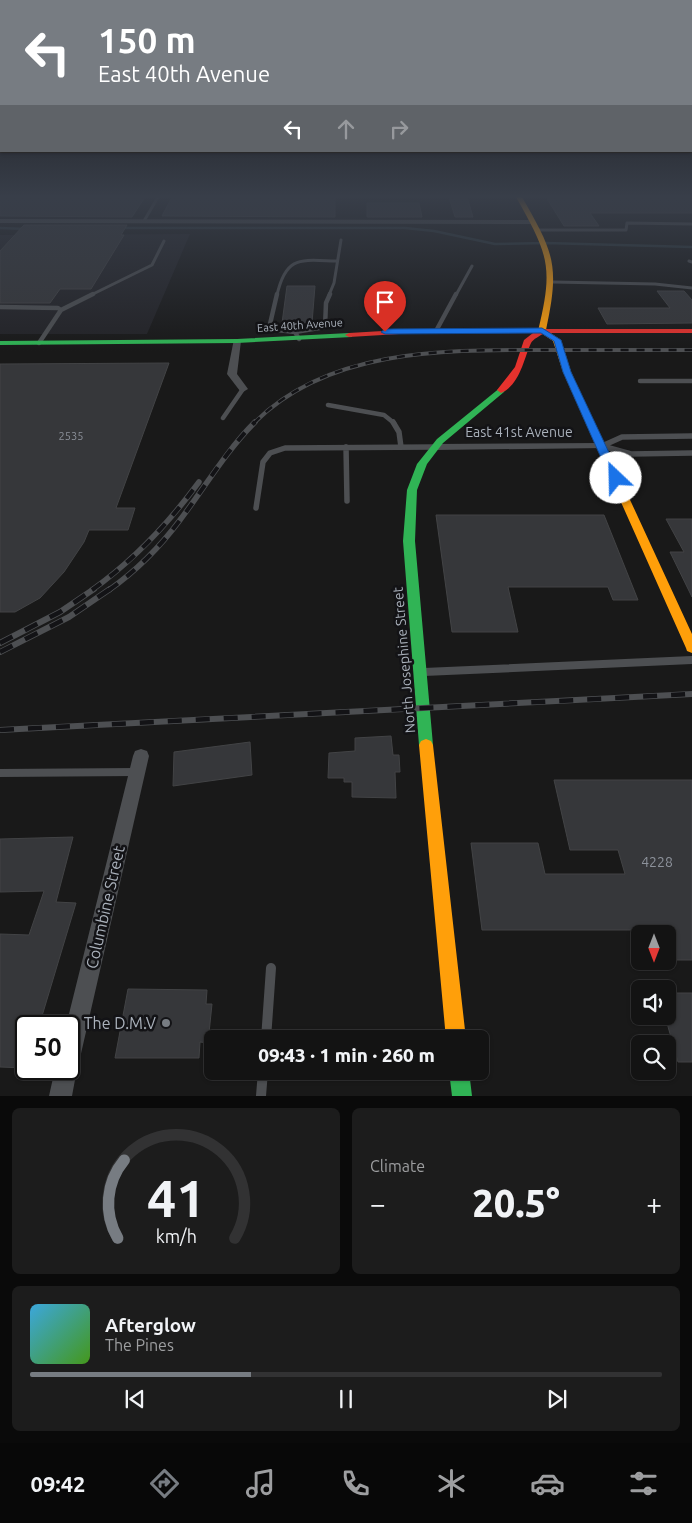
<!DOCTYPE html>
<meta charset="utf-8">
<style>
body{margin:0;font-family:Ubuntu,sans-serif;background:#1c1c1c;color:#f1f3f6;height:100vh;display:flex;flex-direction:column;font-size:19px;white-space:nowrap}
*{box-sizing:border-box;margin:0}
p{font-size:16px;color:#9d9ea0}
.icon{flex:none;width:28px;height:28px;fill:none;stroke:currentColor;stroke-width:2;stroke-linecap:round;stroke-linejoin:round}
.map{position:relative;height:1096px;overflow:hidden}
.drawer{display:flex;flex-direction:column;gap:12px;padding:12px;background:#0a0a0a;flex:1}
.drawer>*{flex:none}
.guide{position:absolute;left:0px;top:0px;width:692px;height:152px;box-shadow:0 1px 4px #0004,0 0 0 1px #323233;background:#777c82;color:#fff;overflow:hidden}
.needle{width:32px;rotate:180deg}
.buttons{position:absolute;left:631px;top:925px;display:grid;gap:10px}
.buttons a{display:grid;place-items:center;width:45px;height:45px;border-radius:8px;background:#131313;box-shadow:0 1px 4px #0004,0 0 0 1px #323233;font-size:25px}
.speed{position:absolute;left:15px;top:1015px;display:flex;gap:10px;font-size:25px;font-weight:700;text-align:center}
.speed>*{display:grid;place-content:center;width:65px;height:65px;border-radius:50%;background:#131313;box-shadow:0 1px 4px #0004,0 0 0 1px #323233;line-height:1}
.speed .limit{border:2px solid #111;border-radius:8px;background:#fff;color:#111}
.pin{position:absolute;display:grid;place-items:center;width:42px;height:42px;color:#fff;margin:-51px -21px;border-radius:50% 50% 50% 0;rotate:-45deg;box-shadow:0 0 5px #0007}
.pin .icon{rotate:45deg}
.me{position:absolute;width:55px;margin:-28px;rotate:336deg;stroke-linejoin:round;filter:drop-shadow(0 0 4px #0008)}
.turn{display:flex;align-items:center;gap:18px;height:105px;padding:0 15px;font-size:22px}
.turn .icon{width:65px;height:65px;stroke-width:2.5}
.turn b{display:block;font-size:35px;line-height:42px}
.lanes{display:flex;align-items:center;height:48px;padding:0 15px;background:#0003;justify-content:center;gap:25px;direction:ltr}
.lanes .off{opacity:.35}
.big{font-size:38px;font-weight:800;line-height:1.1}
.drawer .tile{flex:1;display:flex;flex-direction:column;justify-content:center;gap:8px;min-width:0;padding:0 18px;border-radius:8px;background:#1c1c1c}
.drawer .dial{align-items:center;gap:0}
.dial svg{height:130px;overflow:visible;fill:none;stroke:#323233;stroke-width:7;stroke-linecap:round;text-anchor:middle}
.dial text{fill:#f1f3f6;stroke:none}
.song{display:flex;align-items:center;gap:15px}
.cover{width:60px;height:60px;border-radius:8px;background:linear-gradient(135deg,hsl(200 70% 55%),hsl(100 70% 35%))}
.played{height:5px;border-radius:2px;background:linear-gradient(90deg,#777c82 35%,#323233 35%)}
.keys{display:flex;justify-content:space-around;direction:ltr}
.heat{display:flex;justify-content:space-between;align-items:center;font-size:28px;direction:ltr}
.drawer .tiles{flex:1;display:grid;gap:12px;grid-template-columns:1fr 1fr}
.tile:last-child{grid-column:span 2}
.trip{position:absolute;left:204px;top:1030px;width:285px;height:50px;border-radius:8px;background:#131313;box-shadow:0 1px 4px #0004,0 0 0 1px #323233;font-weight:800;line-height:50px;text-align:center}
.menu{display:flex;height:80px;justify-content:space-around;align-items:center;background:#080808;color:#9d9ea0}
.menu .icon{width:35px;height:35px}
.menu .current{color:#777c82}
.menu b{font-size:22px;color:#f1f3f6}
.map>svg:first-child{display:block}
.built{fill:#232327}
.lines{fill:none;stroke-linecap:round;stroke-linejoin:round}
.stream{stroke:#2b373c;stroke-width:2.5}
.building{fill:#36373a;stroke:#424345}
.lane-far4{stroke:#4d4f52;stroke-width:3}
.lane-far3{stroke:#4d4f52;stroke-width:4.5}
.lane-far2{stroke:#4d4f52;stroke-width:5.5}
.lane-far1{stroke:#4d4f52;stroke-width:8}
.lane{stroke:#4d4f52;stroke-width:10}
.street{fill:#4d4f52;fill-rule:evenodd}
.fast{fill:#30b455;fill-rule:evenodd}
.slow{fill:#ff9f0a;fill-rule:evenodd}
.jam{fill:#e5322d;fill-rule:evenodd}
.rail-far2-casing{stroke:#4d4f52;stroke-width:4}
.rail-far1-casing{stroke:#4d4f52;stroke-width:5.5}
.rail-casing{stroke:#4d4f52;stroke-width:6}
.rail-far2{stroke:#131316;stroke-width:2.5;stroke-dasharray:8;stroke-linecap:butt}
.rail-far1{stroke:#131316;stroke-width:4;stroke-dasharray:11;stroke-linecap:butt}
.rail{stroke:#131316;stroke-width:4.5;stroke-dasharray:14;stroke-linecap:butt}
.route{fill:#1a73e8;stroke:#114b97}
.poi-dot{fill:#777c82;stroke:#131316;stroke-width:2}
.labels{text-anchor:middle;stroke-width:5;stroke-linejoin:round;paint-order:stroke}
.far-street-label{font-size:11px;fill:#aab1bb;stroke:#131316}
.number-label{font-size:11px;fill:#8d929b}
.street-label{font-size:14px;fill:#aab1bb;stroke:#131316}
.near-number-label{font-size:14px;fill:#8d929b}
.near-street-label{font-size:16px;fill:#aab1bb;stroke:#131316}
.near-poi-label{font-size:16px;fill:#aab1bb;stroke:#131316;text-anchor:end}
</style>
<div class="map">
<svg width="692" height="1096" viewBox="0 0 692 1096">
<rect width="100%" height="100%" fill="#191919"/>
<!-- built -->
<path class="built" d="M190 234 147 334H0V235Z"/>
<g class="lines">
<!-- stream -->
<path class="stream" d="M0 228 27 229
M120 228H405L434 231 495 244 546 243 692 247"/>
</g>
<!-- building -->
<path class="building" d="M0 197H145L132 217 0 216Z
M172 197H335V217L162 216Z
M449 197H467L473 217H455Z
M546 197H692V213H590L599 226H564Z
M367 203H419L422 217H367Z
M24 225H127L121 235H124L91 289H60L50 303H0V251Z
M287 286H315L312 323H282Z
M657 291H684L692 300V323L607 324 598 308H670Z
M169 363 116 508H135L128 530H89L84 542 64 572 40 598 15 612H0V364Z
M436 515H604L638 600H613L608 587H508L518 632H452Z
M666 519H692V597L670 552H684Z
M391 736 393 755H399L400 772H395L396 798 352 797V782H344V778H328L329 753 355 751V738Z
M250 742 252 775 173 786 174 752Z
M554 780H692V960H668V934H642L641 930H482L471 843H538L545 874H625L618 850H570Z
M73 837 56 902 76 903 39 1026H26V1068L0 1067V934L29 935 44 891 0 892V839Z
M128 989 207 990 206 1004H212L208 1043 200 1042 199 1058H115Z
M668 993H692V1062H678L665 1016H668Z"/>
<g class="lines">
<!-- lane-far4 -->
<path class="lane-far4" d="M144 221 158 197
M536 230H626L627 223 692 224
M689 261 692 262
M553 282 655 284 692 288
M91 295 152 265 164 241
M277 295C286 255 301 260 336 261
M329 295 334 283 341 240
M456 295 472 266"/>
<!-- lane-far3 -->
<path class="lane-far3" d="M277 294 270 324 277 330 295 332 299 339
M0 307 58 308 61 310 39 343
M61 310 93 294
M436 331 456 294
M295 332 325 327 326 303 330 294
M640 381H692
M328 405 384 415 394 423
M223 418 243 389"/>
<!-- lane-far2 -->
<path class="lane-far2" d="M393 422 399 432 401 447
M602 446 622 437 692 436
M602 446 631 454 692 453
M346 447 347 501
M256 508 263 462 270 453 285 448 434 447"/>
<!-- lane-far1 -->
<path class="lane-far1" d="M424 672 692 660
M0 773 136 772"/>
<!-- lane -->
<path class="lane" d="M266 1039 271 968
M261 1096 263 1071"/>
<!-- street -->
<path class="street" d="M0 219 532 220 535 222 532 224 0 223Z
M234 339 241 341 237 374 248 389 243 392 240 391 227 374Z
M602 443 607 446 606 448 435 450 430 447 435 444Z
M141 749 147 751 149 756 80 1058 76 1066 77 1069 72 1096H49L55 1069H69V1026H66L133 756 135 751Z"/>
<!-- fast -->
<path class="fast" d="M349 333H352V337L237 343 0 345V341L237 339Z
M501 387 505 390 504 392 443 443 427 464 417 490 415 541 433 745 431 749 426 751 421 749 419 745 403 541 407 490 417 464 437 439Z
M449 1071H469L472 1096H452Z"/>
<!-- slow -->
<path class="slow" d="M516 197H522C554 253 560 265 546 330L561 340 571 372 692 634V653L687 651 686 648 563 372 553 341 538 331C554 266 548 254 516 197Z
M426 739 431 741 433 745 466 1039H446L419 745 421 741Z"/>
<!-- jam -->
<path class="jam" d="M416 329H692V333H544C540 336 533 339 531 343 524 358 520 385 501 393L497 390 515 367 524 340 533 333H416L349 337 345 335 349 333Z"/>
<defs>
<path id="rail-far2" d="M254 423C330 347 448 350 548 350 596 350 644 350 692 350"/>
<path id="rail-far1" d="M92 590C134 560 168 524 199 482
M109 590C136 571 160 547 180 520 205 487 226 451 255 422"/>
<path id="rail" d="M0 643 60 612 94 589
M0 652 69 617 110 589
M0 730 692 694"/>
</defs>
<!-- rail-far2 casing -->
<use href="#rail-far2" class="rail-far2-casing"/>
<!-- rail-far1 casing -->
<use href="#rail-far1" class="rail-far1-casing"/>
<!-- rail casing -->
<use href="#rail" class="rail-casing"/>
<!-- rail-far2 -->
<use href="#rail-far2" class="rail-far2"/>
<!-- rail-far1 -->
<use href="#rail-far1" class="rail-far1"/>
<!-- rail -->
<use href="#rail" class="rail"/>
</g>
<!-- sky -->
<linearGradient id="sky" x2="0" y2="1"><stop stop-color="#0e0e0e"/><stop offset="0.56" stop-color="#383e49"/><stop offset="1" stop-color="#383e49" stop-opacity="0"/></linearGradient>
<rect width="692" height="351" fill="url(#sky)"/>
<!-- route -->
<path class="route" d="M542 328 561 340 571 372 621 478 619 480 610 478 563 372 554 341 541 333 385 334 381 332 385 329Z"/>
<!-- markers -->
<circle class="poi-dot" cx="166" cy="1023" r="5"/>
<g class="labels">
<!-- far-street labels -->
<g class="far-street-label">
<text transform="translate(300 325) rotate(-4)" y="4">East 40th Avenue</text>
</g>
<!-- number labels -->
<g class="number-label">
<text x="71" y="440">2535</text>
</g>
<!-- street labels -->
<g class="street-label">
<text x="519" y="437">East 41st Avenue</text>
<text transform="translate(404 660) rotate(-95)" y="5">North Josephine Street</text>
</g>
<!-- near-number labels -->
<g class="near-number-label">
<text x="657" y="867">4228</text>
</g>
<!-- near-street labels -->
<g class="near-street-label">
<text transform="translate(105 907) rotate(-77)" y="6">Columbine Street</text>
</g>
<!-- near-poi labels -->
<g class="near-poi-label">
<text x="156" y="1029">The D.M.V</text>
</g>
</g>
</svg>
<div class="buttons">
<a><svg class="needle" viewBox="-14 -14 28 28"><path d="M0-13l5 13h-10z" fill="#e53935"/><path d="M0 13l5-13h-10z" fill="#9d9ea0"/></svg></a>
<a><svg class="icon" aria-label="sound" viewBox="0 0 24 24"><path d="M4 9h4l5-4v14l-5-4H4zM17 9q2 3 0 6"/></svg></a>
<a><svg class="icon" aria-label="search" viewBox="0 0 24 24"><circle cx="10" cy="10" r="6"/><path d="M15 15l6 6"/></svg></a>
</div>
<div class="speed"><div class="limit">50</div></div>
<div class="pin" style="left:385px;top:332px;background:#d93025"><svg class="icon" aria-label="arrive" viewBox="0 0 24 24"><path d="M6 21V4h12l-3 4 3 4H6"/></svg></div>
<svg class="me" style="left:616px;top:478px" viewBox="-20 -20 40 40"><circle r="19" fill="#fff"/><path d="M0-13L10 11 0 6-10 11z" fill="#1a73e8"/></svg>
<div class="trip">09:43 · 1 min · 260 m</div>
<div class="guide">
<div class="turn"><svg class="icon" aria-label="left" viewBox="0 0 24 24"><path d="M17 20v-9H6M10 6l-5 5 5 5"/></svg><div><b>150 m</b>East 40th Avenue</div></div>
<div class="lanes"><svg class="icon" aria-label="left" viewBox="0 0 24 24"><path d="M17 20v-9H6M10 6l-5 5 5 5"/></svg><svg class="icon off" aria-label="ahead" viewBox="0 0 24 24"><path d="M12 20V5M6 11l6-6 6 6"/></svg><svg class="icon off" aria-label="right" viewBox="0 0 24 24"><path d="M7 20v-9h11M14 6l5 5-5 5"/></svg></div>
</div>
</div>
<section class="drawer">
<div class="tiles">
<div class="tile dial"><svg viewBox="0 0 100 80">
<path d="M14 69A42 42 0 1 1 86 69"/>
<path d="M14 69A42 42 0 0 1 18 21" stroke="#777c82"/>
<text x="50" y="56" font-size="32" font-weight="700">41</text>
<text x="50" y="72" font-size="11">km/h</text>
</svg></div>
<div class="tile"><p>Climate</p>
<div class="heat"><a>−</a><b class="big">20.5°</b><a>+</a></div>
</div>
<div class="tile">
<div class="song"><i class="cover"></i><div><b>Afterglow</b><p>The Pines</p></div></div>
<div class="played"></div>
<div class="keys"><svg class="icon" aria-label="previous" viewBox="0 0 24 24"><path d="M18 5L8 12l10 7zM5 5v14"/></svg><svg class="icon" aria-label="pause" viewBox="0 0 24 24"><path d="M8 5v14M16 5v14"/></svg><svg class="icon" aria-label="next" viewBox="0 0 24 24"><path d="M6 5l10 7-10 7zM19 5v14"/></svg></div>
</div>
</div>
</section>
<nav class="menu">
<b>09:42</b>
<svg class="icon current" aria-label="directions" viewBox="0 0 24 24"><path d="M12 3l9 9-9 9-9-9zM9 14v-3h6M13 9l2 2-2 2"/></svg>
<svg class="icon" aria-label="music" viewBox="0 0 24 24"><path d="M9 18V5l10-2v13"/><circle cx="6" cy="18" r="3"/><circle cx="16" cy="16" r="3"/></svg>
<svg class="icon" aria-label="phone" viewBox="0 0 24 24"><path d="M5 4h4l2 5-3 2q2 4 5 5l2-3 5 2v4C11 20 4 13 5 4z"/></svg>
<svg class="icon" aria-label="climate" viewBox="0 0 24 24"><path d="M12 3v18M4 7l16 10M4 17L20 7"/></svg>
<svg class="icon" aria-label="car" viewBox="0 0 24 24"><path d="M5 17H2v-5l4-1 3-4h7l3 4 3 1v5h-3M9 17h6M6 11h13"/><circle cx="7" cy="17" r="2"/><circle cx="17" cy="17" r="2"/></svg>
<svg class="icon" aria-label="filters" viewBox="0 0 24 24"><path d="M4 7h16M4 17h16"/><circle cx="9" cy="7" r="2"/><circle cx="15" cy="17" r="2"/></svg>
</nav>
